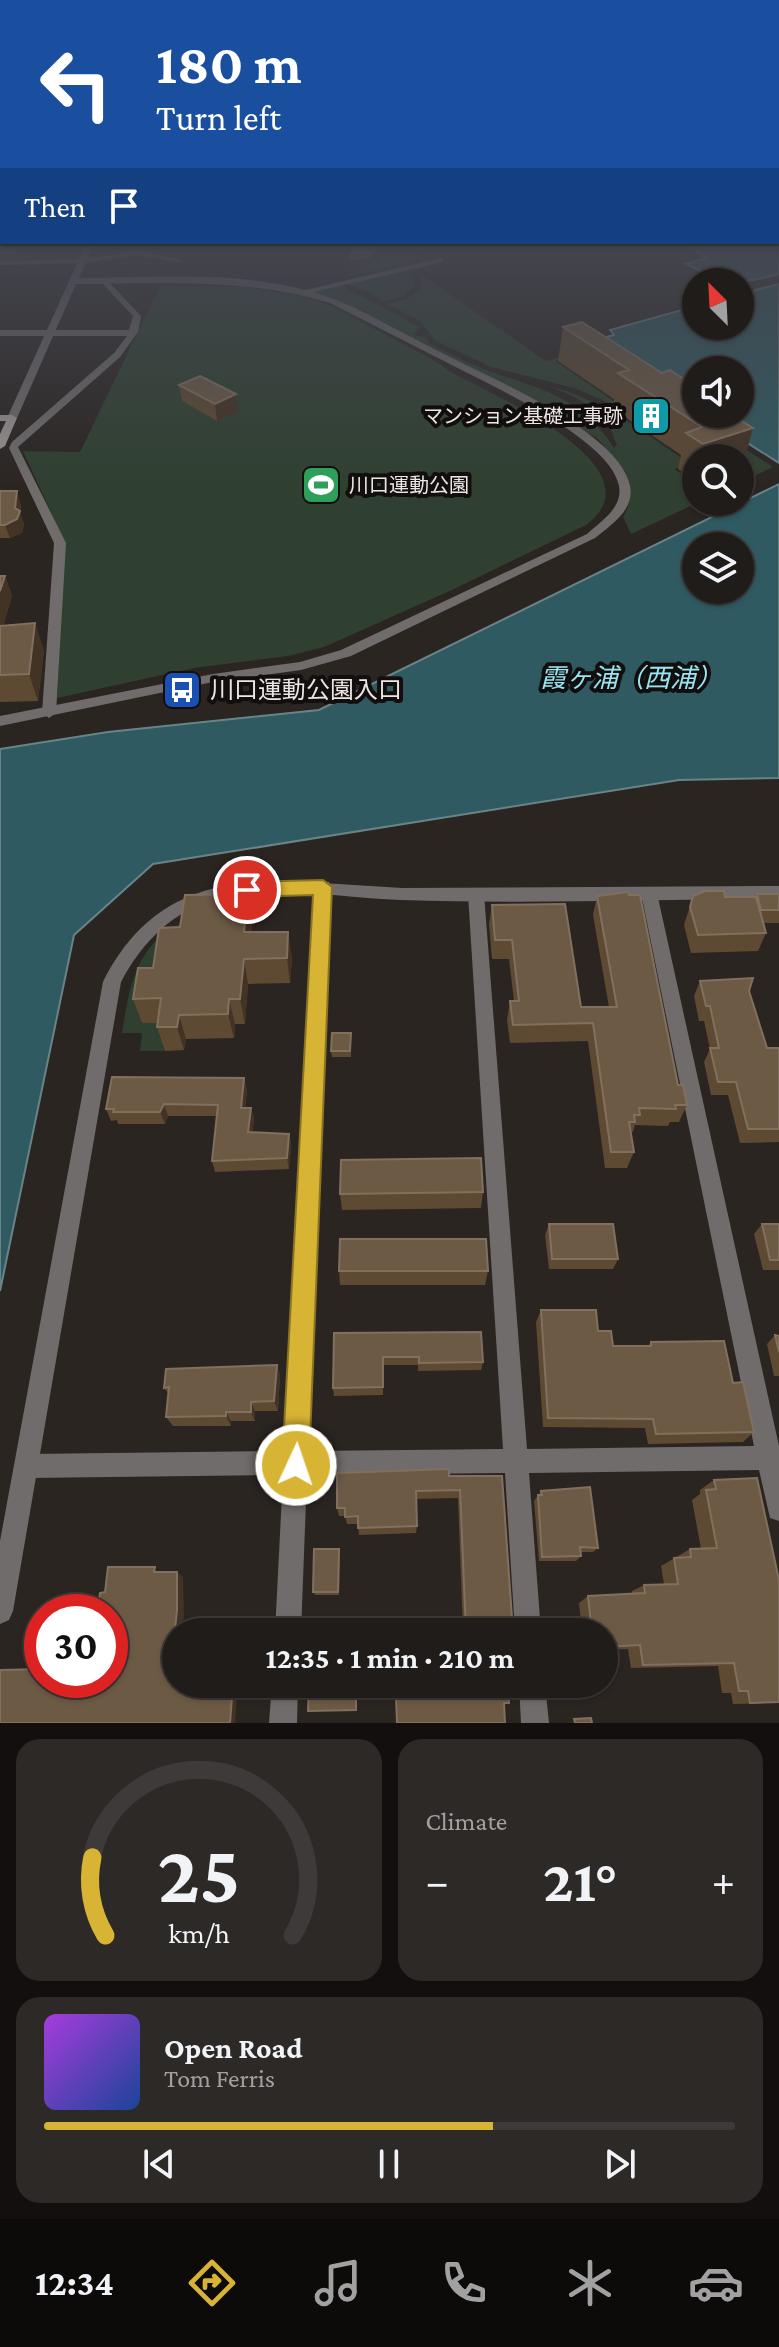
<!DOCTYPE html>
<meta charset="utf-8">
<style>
body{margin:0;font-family:"Crimson Pro","Noto Sans JP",serif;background:#2d2927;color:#f1f3f6;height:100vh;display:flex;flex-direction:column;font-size:30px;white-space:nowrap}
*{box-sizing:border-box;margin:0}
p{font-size:26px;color:#a2a1a2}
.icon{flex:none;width:44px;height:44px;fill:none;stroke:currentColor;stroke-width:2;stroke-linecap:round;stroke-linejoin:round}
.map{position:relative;height:1723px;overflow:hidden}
.details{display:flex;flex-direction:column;gap:16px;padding:16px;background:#120f0e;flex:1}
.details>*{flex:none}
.guide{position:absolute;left:0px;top:0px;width:780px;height:244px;box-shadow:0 2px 6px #0004,0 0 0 2px #3d3a39;background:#1a4fa0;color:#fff;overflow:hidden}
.needle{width:52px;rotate:336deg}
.controls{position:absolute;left:682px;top:268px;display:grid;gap:16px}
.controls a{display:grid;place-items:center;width:72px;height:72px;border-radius:50%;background:#201c1a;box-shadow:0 2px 6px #0004,0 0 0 2px #3d3a39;font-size:40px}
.speed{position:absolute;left:24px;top:1594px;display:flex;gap:16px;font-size:40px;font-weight:700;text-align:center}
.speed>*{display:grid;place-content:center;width:104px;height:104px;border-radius:50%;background:#201c1a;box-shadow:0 2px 6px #0004,0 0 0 2px #3d3a39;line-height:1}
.speed .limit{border:12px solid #d22;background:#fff;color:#111}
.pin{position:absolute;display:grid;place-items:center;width:68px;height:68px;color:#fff;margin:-34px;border:4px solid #fff;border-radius:50%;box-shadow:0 2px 8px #0007}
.me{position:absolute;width:88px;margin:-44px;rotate:3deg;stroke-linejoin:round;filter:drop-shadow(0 0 6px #0008)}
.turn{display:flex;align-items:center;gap:28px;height:168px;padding:0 24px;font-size:36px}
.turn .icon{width:104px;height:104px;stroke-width:2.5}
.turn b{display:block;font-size:56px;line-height:68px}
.then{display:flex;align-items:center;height:76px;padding:0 24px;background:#0003;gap:16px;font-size:30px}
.big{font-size:60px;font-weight:700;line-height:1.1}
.details .widget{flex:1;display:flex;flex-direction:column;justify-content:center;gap:12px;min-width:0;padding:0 28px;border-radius:24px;background:#2d2927}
.details .dial{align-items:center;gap:0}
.dial svg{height:208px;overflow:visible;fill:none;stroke:#3d3a39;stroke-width:7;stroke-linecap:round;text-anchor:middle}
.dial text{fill:#f1f3f6;stroke:none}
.song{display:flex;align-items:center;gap:24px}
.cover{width:96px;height:96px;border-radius:12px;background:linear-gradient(135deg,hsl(280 70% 55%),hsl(220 70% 35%))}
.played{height:8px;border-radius:4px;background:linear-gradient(90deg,#d8b434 65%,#3d3a39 65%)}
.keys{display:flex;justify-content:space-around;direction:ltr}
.heat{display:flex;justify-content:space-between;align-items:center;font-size:44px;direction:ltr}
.details .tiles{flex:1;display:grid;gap:16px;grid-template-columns:1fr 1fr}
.widget:last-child{grid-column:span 2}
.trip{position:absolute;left:162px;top:1618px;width:456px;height:80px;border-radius:40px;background:#201c1a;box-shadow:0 2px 6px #0004,0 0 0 2px #3d3a39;font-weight:700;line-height:80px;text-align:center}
.dock{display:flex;height:128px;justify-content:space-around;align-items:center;background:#0d0b0a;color:#a2a1a2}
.dock .icon{width:56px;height:56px}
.dock .selected{color:#d8b434}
.dock b{font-size:36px;color:#f1f3f6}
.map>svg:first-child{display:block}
.commercial{fill:#372b1d}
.green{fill:#2f4030}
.water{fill:#305a61;stroke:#688488;stroke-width:2;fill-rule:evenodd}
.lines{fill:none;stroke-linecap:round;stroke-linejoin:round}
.minor{fill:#706c6b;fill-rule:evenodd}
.tertiary{fill:#706c6b;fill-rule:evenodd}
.secondary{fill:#9a9392;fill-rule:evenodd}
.wall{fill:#5e4932}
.shaded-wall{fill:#433324}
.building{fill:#6d5a45;stroke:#81705e;stroke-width:2}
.route{fill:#d8b434;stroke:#8c7522;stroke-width:2}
.labels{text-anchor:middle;stroke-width:8;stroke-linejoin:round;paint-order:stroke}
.far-poi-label{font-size:20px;fill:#ebe6e4;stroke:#120e0d;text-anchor:end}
.poi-label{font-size:24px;fill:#ebe6e4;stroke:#120e0d;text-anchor:start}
.water-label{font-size:26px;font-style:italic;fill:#98e6f4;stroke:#120e0d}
</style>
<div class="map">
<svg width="779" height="1723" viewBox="0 0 779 1723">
<rect width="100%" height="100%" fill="#2b2522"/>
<!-- commercial -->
<path class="commercial" d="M0 246H76L70 262 0 264Z"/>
<!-- green -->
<path class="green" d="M384 246H421L413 262 346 277 351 268 380 261Z
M412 268 546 361 590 349 773 467 740 483V467L747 464 740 458 579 355 555 361 618 404 614 405 574 388 491 367 436 341 420 321 386 304 408 298 421 288 420 276Z
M407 269 415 281 414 287 404 296 384 302 371 293 344 283Z
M339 284 419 327 413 335 426 337 429 343C452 355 478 368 503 376 553 392 585 403 614 448L617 445C614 439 612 431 609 426 598 407 567 392 547 386 601 398 643 432 689 463L674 469 696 482V502H699L631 534 623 517C642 486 617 461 597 438L372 317 309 291Z
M160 286 244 287 294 294 334 307 442 365 449 371C488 393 664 467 586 525L454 589 324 647 288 656 194 668 57 698 65 543 23 451 80 452Z
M190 919 146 993 141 1023H168L164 1051H140L142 1033H122C130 983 137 940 190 919Z"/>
<!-- water -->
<path class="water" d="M685 246H779V274C735 286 727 284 686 264L707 258Z
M779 284V463L702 414H740V370H696V410L596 340 614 335 610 330 696 306V326H740V294Z
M779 484V778L679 780 153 864 74 935 0 1291V749L108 732 319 710ZM696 546H740V590H696Z"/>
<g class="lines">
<!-- minor -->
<path class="minor" d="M137 251 183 260 179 262 137 255 83 263 0 265V261L83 259Z
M441 258 444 262 305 294 301 291Z
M106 279 141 316 138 332 120 357 18 447 66 543 56 713 49 718 42 713 54 543 9 448 12 442 114 353 127 336H0V330H129L133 316 103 284V280Z
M323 881 329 882 331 887 308 1451 503 1449 468 894 470 889H482L484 894 527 1449 754 1446 641 893 643 888H655L657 893 779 1446V1521L770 1518 759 1470 529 1473 541 1632H515L505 1473 307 1475 301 1632H275L283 1475 27 1478 19 1474 15 1466 19 1458 27 1454 285 1451 315 887 317 882Z
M272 1684H298L297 1723H269Z
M519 1684H545L549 1723H521Z"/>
<!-- tertiary -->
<path class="tertiary" d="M85 246H93L79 278C168 278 269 267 353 307 385 323 418 341 450 357 495 380 620 433 630 486 635 510 611 525 595 538L351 656 301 670 213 682 0 726V716L213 674 300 662 341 650 587 534C601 521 623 508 619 486 611 438 485 383 444 361 406 342 368 322 330 303 247 278 162 283 76 284L17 418 8 420 7 418Z
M275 880 402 888 779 886V898C653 900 527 904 401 900 338 899 269 881 208 902 168 915 140 946 121 982L13 1611 9 1620 0 1624V1541L103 982C140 908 195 883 275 880Z"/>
<!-- secondary -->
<path class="secondary" d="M0 415H12L17 418 5 446 0 449V434L6 421H0Z"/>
</g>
<!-- wall -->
<path class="wall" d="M0 246H19L14 258H0Z
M582 322 662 373 670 370 696 387V414H730L753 428 743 464 740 465V458H696V480L695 481 678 469 681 455 612 408 614 399 558 361 563 327Z
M179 385 238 412 217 421 182 401Z
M0 491 21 505 20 512 24 525 22 533 10 538H0Z
M0 576H5L12 596 3 626 44 650 38 701 0 702Z
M757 894H779V923H764L766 933 758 951 691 953 684 925 693 896 755 897Z
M597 896 687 1105 679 1122H670L668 1126 635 1125 633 1132H631L634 1152 627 1168H605L588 1041 510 1043 507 1020 510 1001H514L509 959H492L489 924 492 905 581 1007H609L593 915Z
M252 920 251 932 292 957 290 983 248 984 245 1024H235L234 1038 186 1039 184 1050 165 1051 157 1027V1023H142L133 999 153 968 180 927Z
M700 981 749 991 767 1048H779V1142L740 1143 728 1095H711L704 1062 710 1049 704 1021H699L694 996Z
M351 1033V1057H332L331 1051Z
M244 1078 247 1090 245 1108H251L254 1119 252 1132 289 1134 291 1145 289 1169 215 1172 212 1161 217 1116H168L165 1124H118L117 1120 111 1121 106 1109Z
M483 1192 481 1208 342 1210 340 1194Z
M549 1224 618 1259 613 1269H549L545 1235Z
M762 1224H779V1270H763L754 1234Z
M339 1271H488L485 1285H340Z
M541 1310 598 1331 613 1346H648L651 1342 733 1383 754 1432 743 1442 648 1444 645 1428 543 1427 536 1322Z
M334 1333 483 1362 481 1370 418 1371V1365H383V1395L334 1396 333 1388Z
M775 1335 779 1336V1376H774L767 1344Z
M277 1365 280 1376 278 1411H255V1421H231V1426H173L166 1417 169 1394 164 1388Z
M449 1476H502L513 1632H463L458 1498 416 1499 417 1526 416 1533 359 1535 358 1524H347L345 1516H339L337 1508Z
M714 1480 779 1580V1703L733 1704 731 1693H722L718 1666 631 1668 628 1649 604 1650V1632H582L579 1603 588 1596 632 1594V1591L644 1585 664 1584 661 1566 690 1549H701L692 1500 700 1494V1490Z
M541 1491 598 1548 593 1552H581V1556L576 1561H539L534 1501Z
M340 1554 339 1595H315L313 1592Z"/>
<!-- shaded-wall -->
<path class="shaded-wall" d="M11 246H19L14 258Z
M373 246H375L370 262 350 265V259Z
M236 394 238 412 217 421 215 404Z
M753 428 743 464 740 465V458H700L703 444Z
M17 491 21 505 20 512 24 525 22 533 10 538 5 525 15 508Z
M5 576 12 596 2 629 0 624V591Z
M35 623 44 650 38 701 29 674Z
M248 894 252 920 249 958 244 932Z
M288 932 292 957 290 983 287 958Z
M244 959 248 984 245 1024 240 999Z
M229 999 235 1024 234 1038 228 1014Z
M179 1015 186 1039 184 1050 177 1027Z
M244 1078 247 1090 244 1119 241 1108Z
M164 1104 168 1116 165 1124 160 1112Z
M251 1108 254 1119 251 1144 248 1132Z
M289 1134 291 1145 289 1169 287 1158Z
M277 1365 280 1376 278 1411 274 1401Z
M251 1402 255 1411V1421L251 1412Z
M226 1412 231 1421V1426L226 1416Z
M339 1549 340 1554 339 1595 338 1592Z
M177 1572 183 1577 184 1614 182 1632H176V1669L171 1668Z
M233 1684H238L235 1723H230Z"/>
<!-- building -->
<path class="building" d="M354 246H373L370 256 350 259Z
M582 322 662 373 670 370 696 387V389L692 390 696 392V414H730L753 428 703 444 686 433 702 427 618 373 629 370 563 327Z
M200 376 236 394 215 404 179 385Z
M0 491H17L15 508 20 511 17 519 5 525H0Z
M0 576H5L0 591Z
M35 623 29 674 0 675V626Z
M705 891H724L725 897H756L766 933 698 935 690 907 693 896Z
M628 892 629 895H640L678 1085H683L687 1105H675L676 1109 639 1108 640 1115H634L635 1122H629L634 1152H611L593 1023 513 1025 510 1001H519L512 940H495L492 905 565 904 581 1007H617L597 896Z
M248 894 244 932H288L287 958 244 959 240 999H229L228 1014 179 1015 177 1027H157L161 998 133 999 138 968H153L159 928 180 927 185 895Z
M757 894H779V910H761Z
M753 978 749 991 767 1048H779V1129H748L736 1082H718L710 1048H719L710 1006H706L700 981Z
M332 1033H351L350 1051H331Z
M112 1077 244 1078 241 1108H251L248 1132 289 1134 287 1158 212 1161 218 1105 164 1104 160 1112H113L114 1109H106Z
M481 1158 483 1192 340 1194 341 1160Z
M549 1224H613L618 1259H552Z
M762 1224H779V1260H770Z
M340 1239H486L488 1271H339Z
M541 1310H596L598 1331H611L613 1346H651V1342L724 1341 733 1383 743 1382 754 1432 656 1434 653 1419 548 1418Z
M481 1332 483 1362 419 1363V1357H383V1387L333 1388 334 1333Z
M775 1335 779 1336V1352Z
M277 1365 274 1401 251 1402V1412H226V1416L166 1417 169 1387 164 1388 166 1369Z
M449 1469V1476H502L513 1632H466L460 1490 416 1491 417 1526 358 1528V1516L345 1517V1508H337V1473Z
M757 1478 779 1580V1702L750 1703 748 1691H739L734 1663 643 1665 640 1645 604 1647V1632H592L588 1596 645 1593 644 1585 678 1584 674 1558 691 1557 690 1549 717 1548 706 1490 716 1489 714 1480Z
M590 1487 598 1548 580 1547 581 1556 542 1557 538 1495H542L541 1491Z
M314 1549H339L338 1592H313Z
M108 1567H155L154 1572H177V1610L171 1668H176V1684H233L230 1723H0V1670L42 1669V1680H110V1612H97L100 1593 105 1592Z
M309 1684H356V1710L308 1711Z
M403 1684H507L509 1703H504L505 1723H397L396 1697H403Z
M591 1718 592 1723H575L574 1719Z"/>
<!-- sky -->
<linearGradient id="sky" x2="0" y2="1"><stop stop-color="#181413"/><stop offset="0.5" stop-color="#44464f"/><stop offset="1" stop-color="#44464f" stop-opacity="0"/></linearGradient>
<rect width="779" height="488" fill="url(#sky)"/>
<!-- route -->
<path class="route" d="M323 880 332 887 309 1465 305 1475 296 1479 286 1475 282 1465 313 895 247 897 238 890 247 882Z"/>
<!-- icons -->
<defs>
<symbol id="building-square" viewBox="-11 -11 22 22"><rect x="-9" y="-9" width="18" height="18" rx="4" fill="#0f9aa8" stroke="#120e0d"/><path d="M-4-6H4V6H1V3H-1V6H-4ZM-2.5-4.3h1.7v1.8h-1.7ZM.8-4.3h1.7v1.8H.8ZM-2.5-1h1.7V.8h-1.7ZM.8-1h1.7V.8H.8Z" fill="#fff"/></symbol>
<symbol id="stadium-square" viewBox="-11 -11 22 22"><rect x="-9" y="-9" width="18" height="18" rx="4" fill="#2e9e5b" stroke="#120e0d"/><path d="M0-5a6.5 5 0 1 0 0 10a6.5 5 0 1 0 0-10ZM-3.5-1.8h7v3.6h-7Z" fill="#fff"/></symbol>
<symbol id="bus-square" viewBox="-11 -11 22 22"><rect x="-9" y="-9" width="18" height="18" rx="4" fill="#1a4fb4" stroke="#120e0d"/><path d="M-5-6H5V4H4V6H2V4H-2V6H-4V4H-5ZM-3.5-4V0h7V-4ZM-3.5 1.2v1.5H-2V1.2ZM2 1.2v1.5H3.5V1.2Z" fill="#fff"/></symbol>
</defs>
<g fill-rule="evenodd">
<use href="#building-square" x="629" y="394" width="44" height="44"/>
<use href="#stadium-square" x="299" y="463" width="44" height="44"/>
<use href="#bus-square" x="160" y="668" width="44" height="44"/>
</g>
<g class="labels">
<!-- far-poi labels -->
<g class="far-poi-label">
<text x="623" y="423">マンション基礎工事跡</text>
<text x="349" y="492" text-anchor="start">川口運動公園</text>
</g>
<!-- poi labels -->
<g class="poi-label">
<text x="210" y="698">川口運動公園入口</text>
</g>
<!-- water labels -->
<g class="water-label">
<text x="631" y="687">霞ヶ浦（西浦）</text>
</g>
</g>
</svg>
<div class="controls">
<a><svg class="needle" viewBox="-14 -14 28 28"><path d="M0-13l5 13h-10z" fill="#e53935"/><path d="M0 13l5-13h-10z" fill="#a2a1a2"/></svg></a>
<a><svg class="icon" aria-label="sound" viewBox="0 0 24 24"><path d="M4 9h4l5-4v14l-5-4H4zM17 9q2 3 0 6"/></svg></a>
<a><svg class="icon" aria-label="search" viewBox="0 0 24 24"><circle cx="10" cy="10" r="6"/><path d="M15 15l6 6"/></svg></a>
<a><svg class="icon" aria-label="layers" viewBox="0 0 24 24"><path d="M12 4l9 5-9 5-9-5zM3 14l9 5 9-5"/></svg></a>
</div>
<div class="speed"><div class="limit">30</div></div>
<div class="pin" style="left:247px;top:890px;background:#d93025"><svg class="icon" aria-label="arrive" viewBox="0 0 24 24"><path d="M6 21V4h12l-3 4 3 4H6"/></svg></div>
<svg class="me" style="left:296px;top:1465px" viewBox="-20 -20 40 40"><circle r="17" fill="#d8b434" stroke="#fff" stroke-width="3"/><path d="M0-11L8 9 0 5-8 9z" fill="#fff"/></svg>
<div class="trip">12:35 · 1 min · 210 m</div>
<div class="guide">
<div class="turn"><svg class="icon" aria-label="left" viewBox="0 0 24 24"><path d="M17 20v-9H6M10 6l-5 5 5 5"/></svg><div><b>180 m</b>Turn left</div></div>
<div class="then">Then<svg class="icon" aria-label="arrive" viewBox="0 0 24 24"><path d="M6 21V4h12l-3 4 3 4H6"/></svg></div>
</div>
</div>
<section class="details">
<div class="tiles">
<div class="widget dial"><svg viewBox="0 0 100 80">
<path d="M14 69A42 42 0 1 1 86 69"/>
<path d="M14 69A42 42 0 0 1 9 39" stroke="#d8b434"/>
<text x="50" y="56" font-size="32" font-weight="700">25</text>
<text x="50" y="72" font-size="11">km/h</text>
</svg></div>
<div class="widget"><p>Climate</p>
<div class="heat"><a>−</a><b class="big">21°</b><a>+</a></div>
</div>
<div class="widget">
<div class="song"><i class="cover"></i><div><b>Open Road</b><p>Tom Ferris</p></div></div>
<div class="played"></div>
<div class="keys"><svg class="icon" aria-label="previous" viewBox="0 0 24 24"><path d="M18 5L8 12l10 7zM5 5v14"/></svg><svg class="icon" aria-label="pause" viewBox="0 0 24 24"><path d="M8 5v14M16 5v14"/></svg><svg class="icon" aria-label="next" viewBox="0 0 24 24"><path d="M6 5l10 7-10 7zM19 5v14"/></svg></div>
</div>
</div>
</section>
<nav class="dock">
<b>12:34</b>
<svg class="icon selected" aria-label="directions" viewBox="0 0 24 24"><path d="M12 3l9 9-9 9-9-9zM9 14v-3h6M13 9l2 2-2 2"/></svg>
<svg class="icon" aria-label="music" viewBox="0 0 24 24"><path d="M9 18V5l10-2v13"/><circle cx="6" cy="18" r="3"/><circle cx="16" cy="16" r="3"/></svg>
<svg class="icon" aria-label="phone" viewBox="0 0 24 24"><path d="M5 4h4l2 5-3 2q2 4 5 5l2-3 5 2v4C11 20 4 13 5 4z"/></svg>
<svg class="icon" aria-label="climate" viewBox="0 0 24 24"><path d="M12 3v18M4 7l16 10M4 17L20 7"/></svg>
<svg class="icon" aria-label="car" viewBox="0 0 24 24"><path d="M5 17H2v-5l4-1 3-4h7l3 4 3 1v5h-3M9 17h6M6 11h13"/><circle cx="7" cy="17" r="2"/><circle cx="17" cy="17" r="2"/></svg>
</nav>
